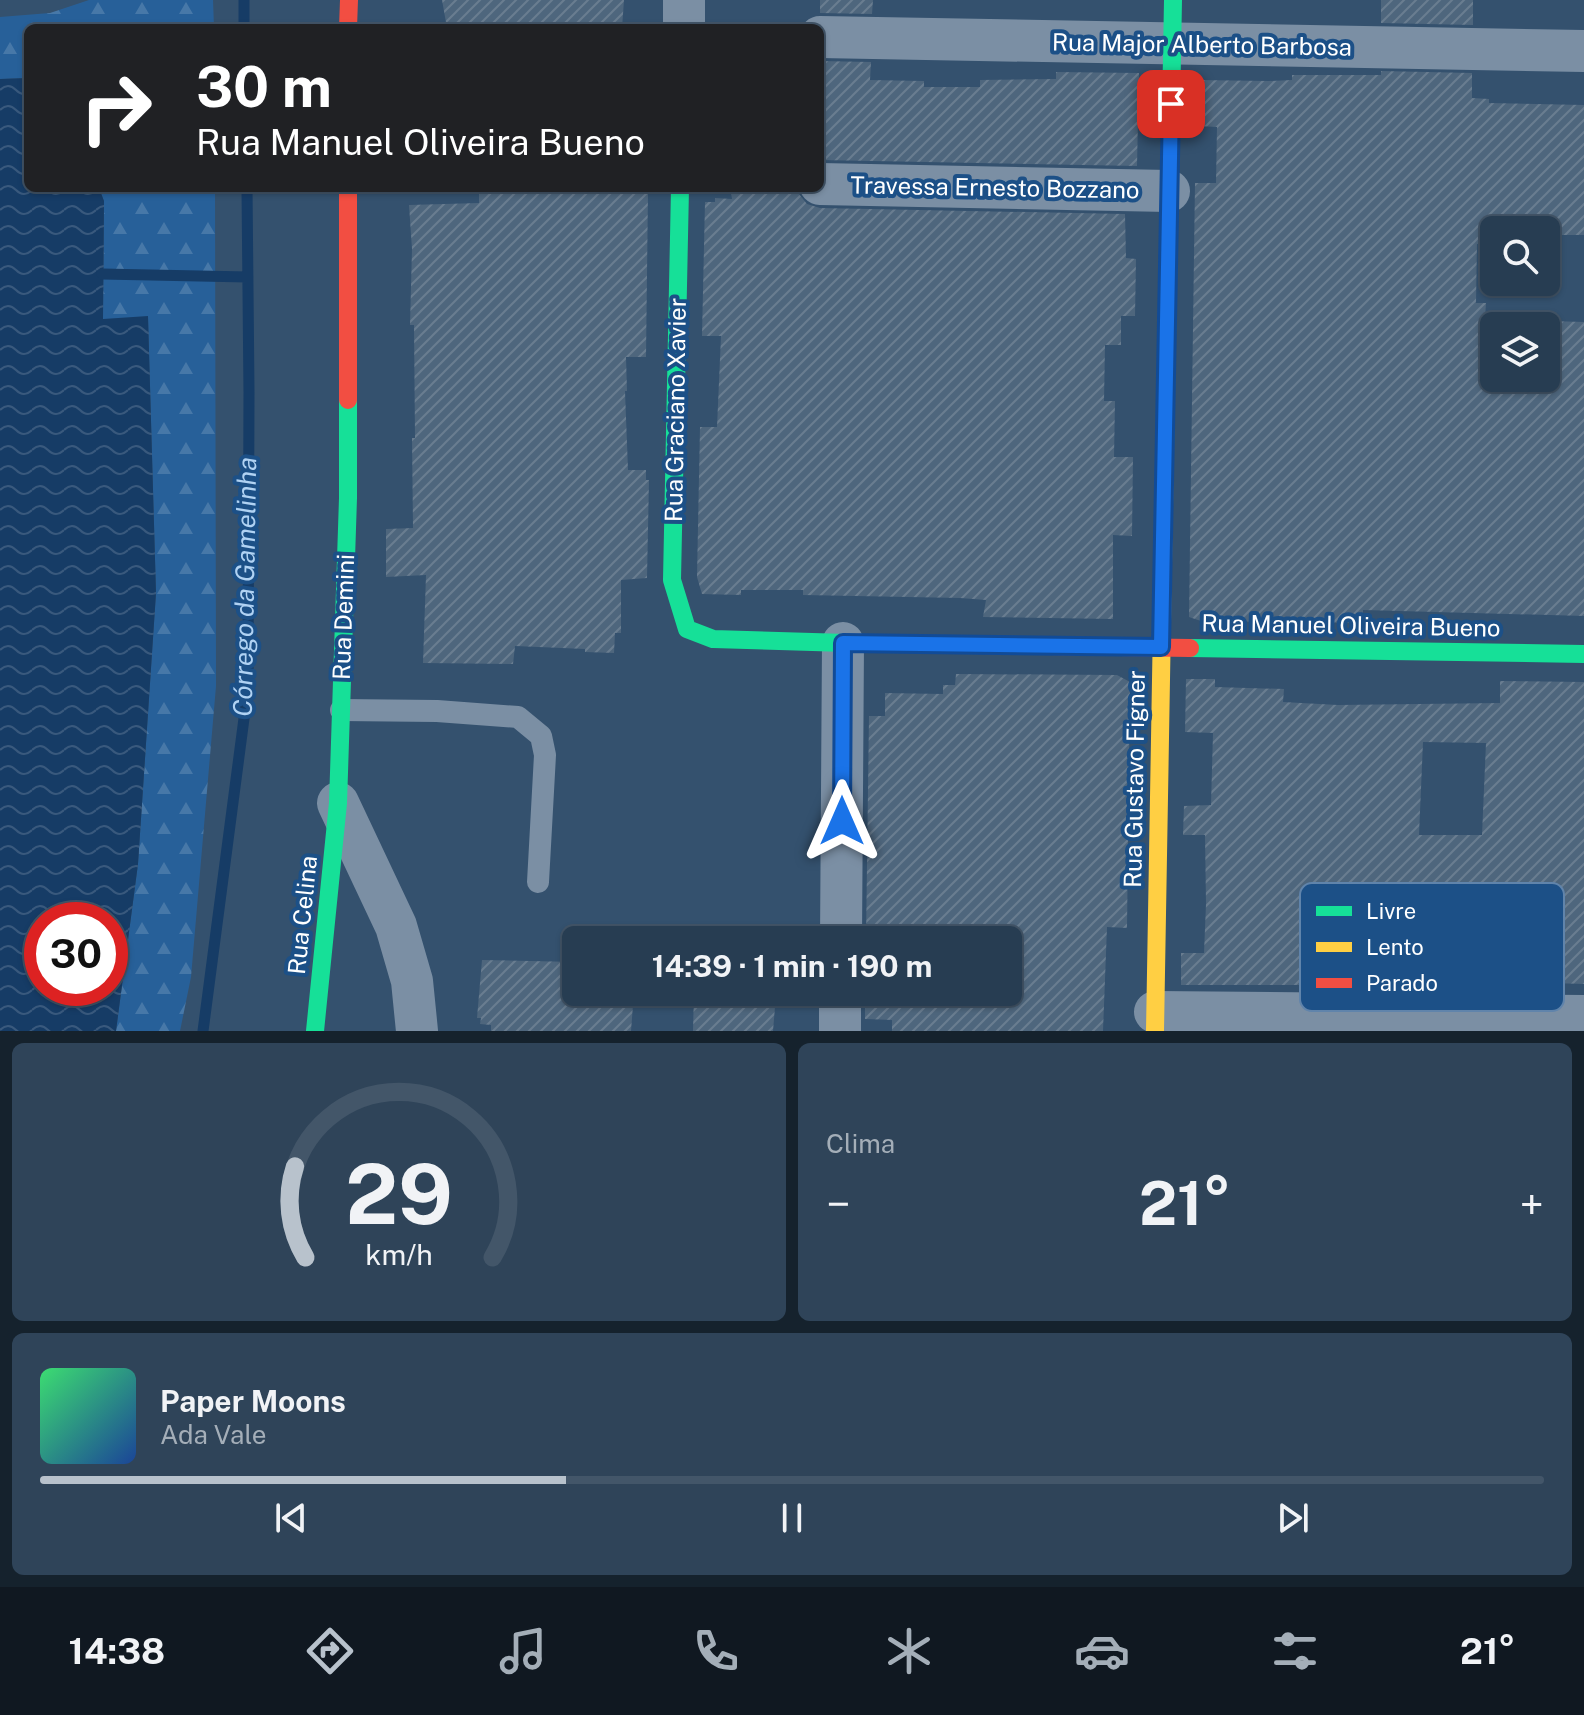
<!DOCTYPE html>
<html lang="pt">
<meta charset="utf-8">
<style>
body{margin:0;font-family:"Public Sans",sans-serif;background:#2f4459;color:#f1f3f6;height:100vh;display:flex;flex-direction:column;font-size:30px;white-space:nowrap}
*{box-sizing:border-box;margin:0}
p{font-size:26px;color:#a4aeb8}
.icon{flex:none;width:44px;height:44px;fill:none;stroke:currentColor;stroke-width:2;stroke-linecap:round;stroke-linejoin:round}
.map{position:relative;height:1031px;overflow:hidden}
.side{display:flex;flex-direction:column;gap:12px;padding:12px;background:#15222d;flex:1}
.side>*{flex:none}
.top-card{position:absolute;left:24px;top:24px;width:800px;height:168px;border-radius:12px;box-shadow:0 2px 6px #0004,0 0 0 2px #435669;background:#202124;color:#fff;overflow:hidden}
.controls{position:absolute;left:1480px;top:216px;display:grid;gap:16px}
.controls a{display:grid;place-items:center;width:80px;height:80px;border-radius:12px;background:#273d52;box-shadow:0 2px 6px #0004,0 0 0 2px #435669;font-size:40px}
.speed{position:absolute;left:24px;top:902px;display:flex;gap:16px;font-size:40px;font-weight:700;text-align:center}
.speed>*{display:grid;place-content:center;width:104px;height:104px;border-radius:50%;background:#273d52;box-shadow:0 2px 6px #0004,0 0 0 2px #435669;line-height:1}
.speed .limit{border:12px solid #d22;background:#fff;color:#111}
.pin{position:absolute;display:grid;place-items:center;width:68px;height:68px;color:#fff;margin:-34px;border-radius:16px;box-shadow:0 4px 12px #0006}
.me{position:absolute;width:88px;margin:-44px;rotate:0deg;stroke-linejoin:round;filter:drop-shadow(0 0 6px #0008)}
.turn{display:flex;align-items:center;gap:28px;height:168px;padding:0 40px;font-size:36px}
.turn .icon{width:104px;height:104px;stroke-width:2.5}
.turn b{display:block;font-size:56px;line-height:68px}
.big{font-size:60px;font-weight:700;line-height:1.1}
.side .tile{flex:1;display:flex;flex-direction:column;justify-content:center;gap:12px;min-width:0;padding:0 28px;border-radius:12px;background:#2f4459}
.side .dial{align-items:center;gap:0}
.dial svg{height:208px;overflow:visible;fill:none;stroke:#435669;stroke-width:7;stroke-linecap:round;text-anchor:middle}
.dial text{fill:#f1f3f6;stroke:none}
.song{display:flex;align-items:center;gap:24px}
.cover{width:96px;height:96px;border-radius:12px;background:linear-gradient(135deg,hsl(140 70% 55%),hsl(220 70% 35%))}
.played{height:8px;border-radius:4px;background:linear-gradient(90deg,#b8c2cc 35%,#435669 35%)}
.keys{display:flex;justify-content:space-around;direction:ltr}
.heat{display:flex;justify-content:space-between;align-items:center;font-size:44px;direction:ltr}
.side .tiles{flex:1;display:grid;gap:12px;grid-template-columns:1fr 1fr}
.tile:last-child{grid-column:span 2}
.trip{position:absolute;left:562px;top:926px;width:460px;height:80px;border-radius:12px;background:#273d52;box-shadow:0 2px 6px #0004,0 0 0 2px #435669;font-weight:700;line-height:80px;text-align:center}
.tab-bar{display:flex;height:128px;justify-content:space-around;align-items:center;background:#101821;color:#a4aeb8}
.tab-bar .icon{width:56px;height:56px}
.tab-bar .active{color:#b8c2cc}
.tab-bar b{font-size:36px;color:#f1f3f6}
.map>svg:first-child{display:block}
.forest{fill:url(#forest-firs)}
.water{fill:url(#water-waves);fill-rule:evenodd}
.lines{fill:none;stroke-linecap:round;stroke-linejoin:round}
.stream{stroke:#163c66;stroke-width:11}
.building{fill:url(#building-hatch);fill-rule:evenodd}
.lane{stroke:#7b8fa4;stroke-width:22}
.street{stroke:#7b8fa4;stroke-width:42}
.fast{stroke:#16e098;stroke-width:18}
.slow{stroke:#ffcf43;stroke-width:18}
.jam{stroke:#f24e42;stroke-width:18}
.route-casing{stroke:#114b97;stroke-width:20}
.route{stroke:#1a73e8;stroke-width:14}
.labels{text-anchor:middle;stroke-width:8;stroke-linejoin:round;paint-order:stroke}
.street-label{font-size:24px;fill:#fff;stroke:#1c5087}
.water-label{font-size:26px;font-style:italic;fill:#b0d2f3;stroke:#1c5087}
.key{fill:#1c5087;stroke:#6084ab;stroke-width:2}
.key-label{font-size:22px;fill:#fff}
</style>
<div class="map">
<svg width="1584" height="1031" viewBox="0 0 1584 1031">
<defs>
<pattern id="forest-firs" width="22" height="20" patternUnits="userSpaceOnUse" patternTransform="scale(2)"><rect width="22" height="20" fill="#276099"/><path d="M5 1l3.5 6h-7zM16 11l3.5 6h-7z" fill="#4778a8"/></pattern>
<pattern id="water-waves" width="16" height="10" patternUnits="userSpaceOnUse" patternTransform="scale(2)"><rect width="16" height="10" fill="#163c66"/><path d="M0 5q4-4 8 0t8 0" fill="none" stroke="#39597d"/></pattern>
<pattern id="building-hatch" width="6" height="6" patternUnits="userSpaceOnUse" patternTransform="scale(2)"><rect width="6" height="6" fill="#4e667d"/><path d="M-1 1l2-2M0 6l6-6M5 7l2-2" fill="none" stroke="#697d90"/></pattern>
</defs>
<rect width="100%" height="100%" fill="#34516e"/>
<!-- forest -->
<path class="forest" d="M89 0H213L214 28H28V78L0 79V17L50 13Z
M99 188H215L216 686 191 977 180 1031H116L138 864 156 593 148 317 103 320 104 201Z"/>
<!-- water -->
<path class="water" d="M28 78V188H99L104 201 103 319 148 316 156 593 138 864 116 1031H0V79ZM42 920H110V988H42Z"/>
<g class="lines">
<!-- stream -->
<path class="stream" d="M244 0V28
M102 274 248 277
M203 1031 248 688 249 392 247 188"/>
</g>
<!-- building -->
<path class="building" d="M442 0H624L622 28H447Z
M820 0H873L872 14 820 13Z
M1381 0H1473V25L1381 23Z
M820 61 871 62 870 80 924 81V87H980V80L1056 79V72L1139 73 1137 166 820 160Z
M1381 71 1472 73V98L1489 99V103L1584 105V235H1546V230H1494V244H1477L1476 303H1486L1485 319 1584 322V616L1363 610V623L1201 621 1189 617 1195 183H1216L1217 127 1196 126 1197 80 1269 81 1292 80V75H1381ZM1494 326H1546V378H1494Z
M575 188H635V192H648L646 357H626L627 391H625L628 470H646V480H649L647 578 621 580V633H615L614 653 585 652V649L515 646 513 664 423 663 426 575 386 577V529L413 528 412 438H415L414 325H410L412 249 409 205 479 203V193L575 192Z
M731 193 799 194 807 204 820 208 1125 214 1126 258 1136 259 1135 316H1121V345H1105L1104 401H1115L1114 457H1133L1132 536 1113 535V619L983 617 986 600 960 598 803 595V590H741V595L702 594 697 577 700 427H717L721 336H702L705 202H715V198L732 199Z
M956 674 1117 675 1130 682 1127 928 1107 927 1103 1031H892V1020L865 1019V992H1008V940H866L869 716H885V693L943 694V685H955Z
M1186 679H1215V687L1284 689 1283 702 1338 705 1500 703V681L1584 682V984L1550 983 1549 989 1493 988 1494 969 1411 967V962L1337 961V985H1181V953H1204L1206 904 1205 835H1183L1184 806 1211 805 1213 733 1185 732ZM1423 742 1486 743 1482 835H1419Z
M482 960 576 962V992H634L631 1031H491V1025L480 1024 481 1018H477Z
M694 992H750V994L776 995 773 1031H693Z"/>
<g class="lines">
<!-- lane -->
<path class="lane" d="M341 710 437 711 518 717 541 736 545 755 538 882"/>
<!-- street -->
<path class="street" d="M684 28V0
M820 37 1584 51
M820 184 1169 191
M338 803 396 926 412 981 417 1031
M841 940 843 643
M1155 1012 1584 1016
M840 1031V992"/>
<!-- fast -->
<path class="fast" d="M680 188 672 580 687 629 713 639 846 643
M1165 446 1173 0
M1190 648 1584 654
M315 1031 338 803 348 498V400"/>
<!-- slow -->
<path class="slow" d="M1155 1031 1165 446"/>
<!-- jam -->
<path class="jam" d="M348 28 349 0
M348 188V400
M846 643 1190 648"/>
</g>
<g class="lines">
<defs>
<path id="route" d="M842 821 843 643 1161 647 1171 104"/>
</defs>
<!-- route casing -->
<use href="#route" class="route-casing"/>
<!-- route -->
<use href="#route" class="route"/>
</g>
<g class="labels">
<!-- street labels -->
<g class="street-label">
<text transform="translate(1202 45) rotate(1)" y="8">Rua Major Alberto Barbosa</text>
<text transform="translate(995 188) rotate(1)" y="8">Travessa Ernesto Bozzano</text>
<text transform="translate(676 410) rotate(-89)" y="8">Rua Graciano Xavier</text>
<text transform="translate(344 617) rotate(-88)" y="8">Rua Demini</text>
<text transform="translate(1351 626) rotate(1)" y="8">Rua Manuel Oliveira Bueno</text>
<text transform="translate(1135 779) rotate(-89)" y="8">Rua Gustavo Figner</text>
<text transform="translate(303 915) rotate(-84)" y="8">Rua Celina</text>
</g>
<!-- water labels -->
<g class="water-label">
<text transform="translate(245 587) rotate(-89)" y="9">Córrego da Gamelinha</text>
</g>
</g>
<!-- legend -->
<rect x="1300" y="883" width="264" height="128" rx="12" class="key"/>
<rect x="1316" y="906" width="36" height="10" fill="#16e098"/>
<rect x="1316" y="942" width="36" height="10" fill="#ffcf43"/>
<rect x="1316" y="978" width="36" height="10" fill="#f24e42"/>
<g class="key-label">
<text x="1366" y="919">Livre</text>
<text x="1366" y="955">Lento</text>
<text x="1366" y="991">Parado</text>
</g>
</svg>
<div class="controls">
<a><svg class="icon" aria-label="search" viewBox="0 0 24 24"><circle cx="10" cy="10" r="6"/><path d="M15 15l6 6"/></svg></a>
<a><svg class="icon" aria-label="layers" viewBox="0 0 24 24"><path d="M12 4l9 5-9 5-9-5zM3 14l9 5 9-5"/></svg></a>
</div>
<div class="speed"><div class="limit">30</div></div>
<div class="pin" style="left:1171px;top:104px;background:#d93025"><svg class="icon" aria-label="arrive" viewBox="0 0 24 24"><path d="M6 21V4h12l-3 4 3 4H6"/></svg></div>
<svg class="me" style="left:842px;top:821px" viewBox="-20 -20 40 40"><path d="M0-17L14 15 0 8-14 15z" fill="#1a73e8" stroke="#fff" stroke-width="4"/></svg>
<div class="trip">14:39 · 1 min · 190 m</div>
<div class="top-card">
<div class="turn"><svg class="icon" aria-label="right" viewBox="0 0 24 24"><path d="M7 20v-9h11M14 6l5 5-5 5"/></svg><div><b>30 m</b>Rua Manuel Oliveira Bueno</div></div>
</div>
</div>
<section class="side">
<div class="tiles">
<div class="tile dial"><svg viewBox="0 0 100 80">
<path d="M14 69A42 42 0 1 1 86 69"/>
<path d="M14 69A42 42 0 0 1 10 34" stroke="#b8c2cc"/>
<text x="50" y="56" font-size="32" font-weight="700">29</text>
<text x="50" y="72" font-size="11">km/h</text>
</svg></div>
<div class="tile"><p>Clima</p>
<div class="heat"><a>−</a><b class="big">21°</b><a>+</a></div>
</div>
<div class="tile">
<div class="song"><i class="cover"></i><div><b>Paper Moons</b><p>Ada Vale</p></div></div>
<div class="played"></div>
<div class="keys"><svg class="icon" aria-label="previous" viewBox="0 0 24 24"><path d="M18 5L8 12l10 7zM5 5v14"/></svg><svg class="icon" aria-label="pause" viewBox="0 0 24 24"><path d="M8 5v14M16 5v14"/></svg><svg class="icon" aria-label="next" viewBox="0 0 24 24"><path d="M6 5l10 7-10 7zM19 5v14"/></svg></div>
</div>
</div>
</section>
<nav class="tab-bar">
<b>14:38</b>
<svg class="icon active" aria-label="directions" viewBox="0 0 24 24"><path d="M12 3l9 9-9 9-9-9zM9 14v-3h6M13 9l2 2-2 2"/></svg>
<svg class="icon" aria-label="music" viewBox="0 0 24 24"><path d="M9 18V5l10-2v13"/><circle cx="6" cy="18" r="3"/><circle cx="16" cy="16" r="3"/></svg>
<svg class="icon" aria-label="phone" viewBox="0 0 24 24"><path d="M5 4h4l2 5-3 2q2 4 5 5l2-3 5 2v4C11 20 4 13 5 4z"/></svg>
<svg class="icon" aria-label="climate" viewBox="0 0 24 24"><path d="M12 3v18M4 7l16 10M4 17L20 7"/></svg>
<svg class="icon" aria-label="car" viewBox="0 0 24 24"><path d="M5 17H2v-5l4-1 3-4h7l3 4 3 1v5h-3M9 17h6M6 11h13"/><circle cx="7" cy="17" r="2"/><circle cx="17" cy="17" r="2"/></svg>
<svg class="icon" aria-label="filters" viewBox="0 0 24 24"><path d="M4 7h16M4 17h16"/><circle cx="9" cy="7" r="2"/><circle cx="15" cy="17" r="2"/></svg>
<b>21°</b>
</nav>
